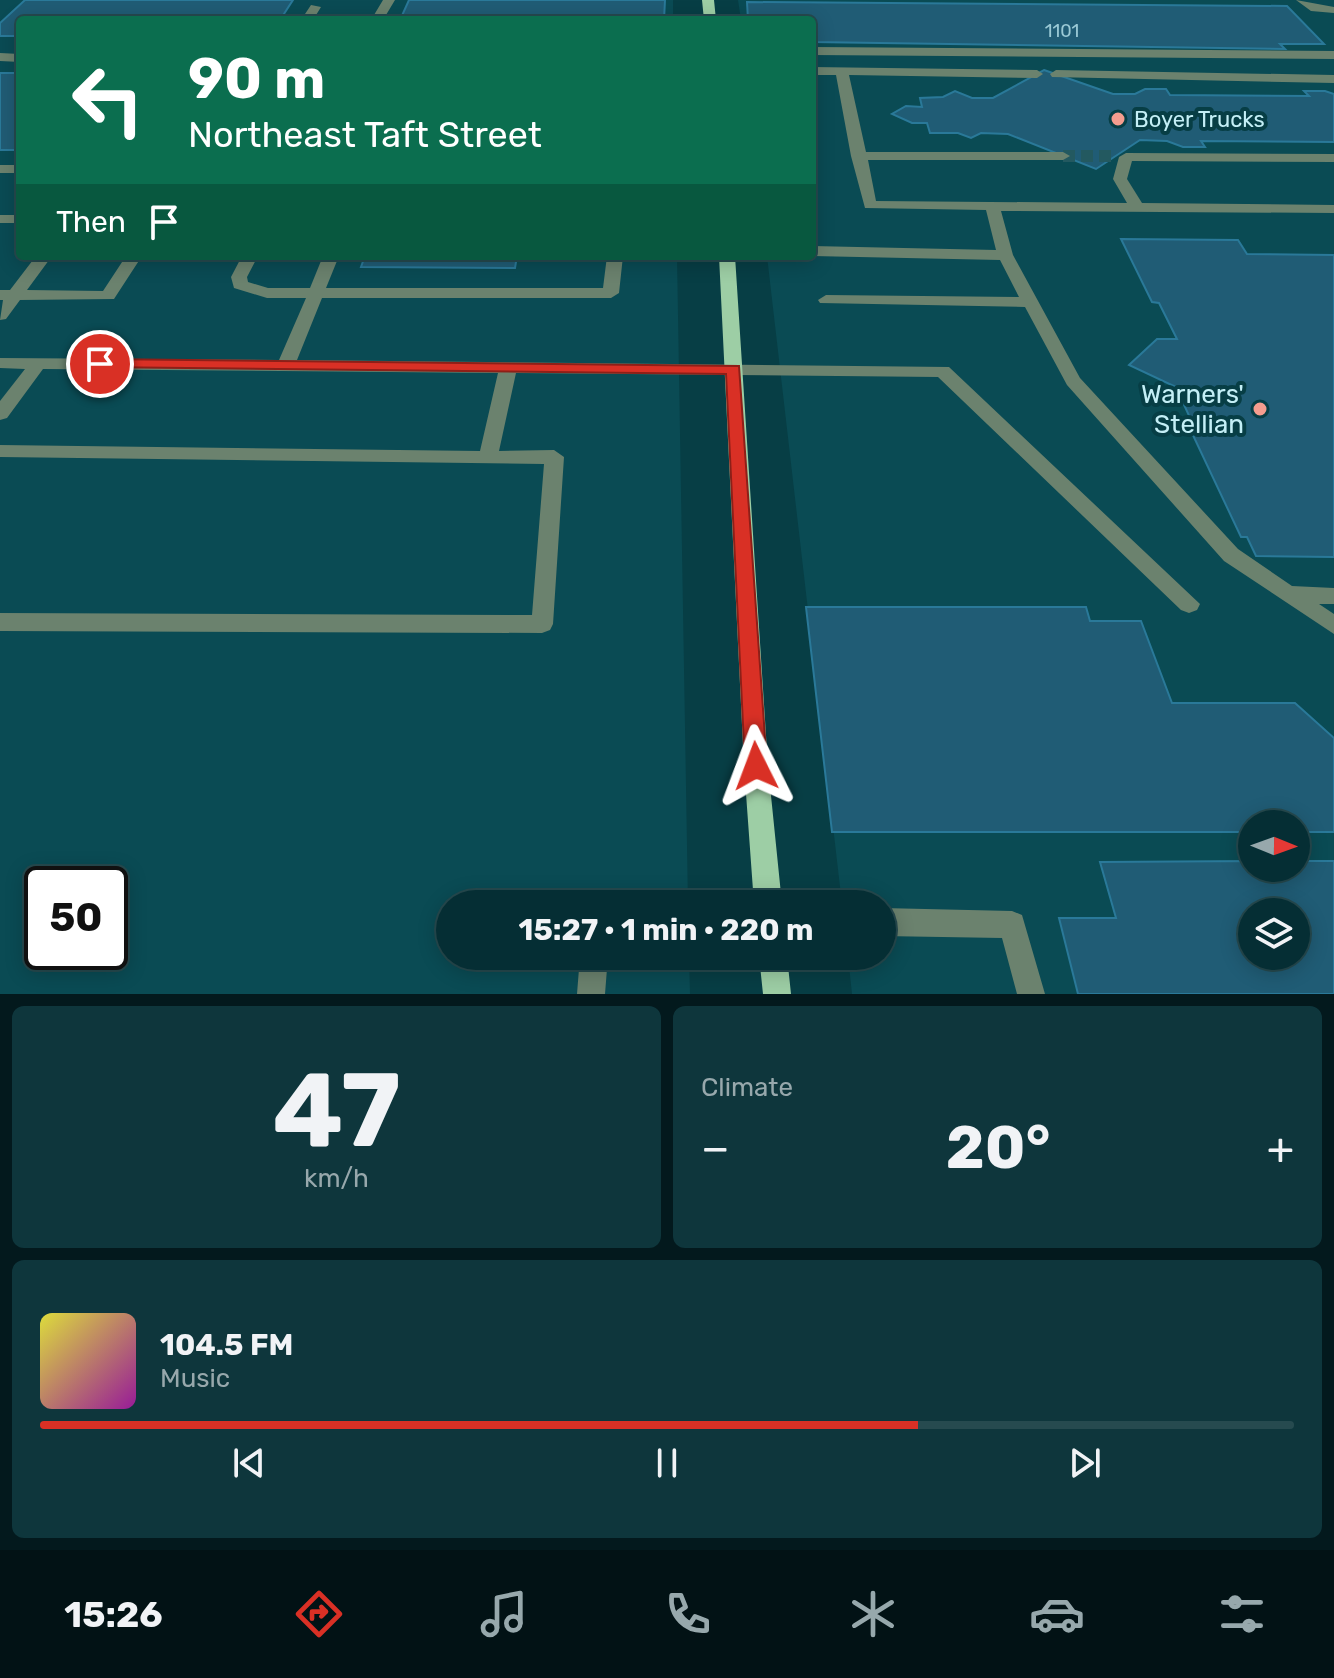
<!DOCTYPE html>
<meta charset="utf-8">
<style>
body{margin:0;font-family:Rubik,sans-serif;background:#0e363c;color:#f1f3f6;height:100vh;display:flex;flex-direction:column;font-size:30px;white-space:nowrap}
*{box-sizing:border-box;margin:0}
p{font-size:26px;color:#97a8ac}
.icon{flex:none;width:44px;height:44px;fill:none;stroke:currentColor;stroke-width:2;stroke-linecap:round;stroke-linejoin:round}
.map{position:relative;height:994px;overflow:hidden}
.drawer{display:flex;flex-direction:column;gap:12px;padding:12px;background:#03191d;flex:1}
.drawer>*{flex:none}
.guide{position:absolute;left:16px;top:16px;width:800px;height:244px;border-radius:8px;box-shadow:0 4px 20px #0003,0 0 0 2px #264a4f;background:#0b6e4f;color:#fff;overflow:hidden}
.needle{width:52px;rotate:91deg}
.buttons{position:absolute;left:1238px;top:810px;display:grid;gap:16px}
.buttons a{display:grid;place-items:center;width:72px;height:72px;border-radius:50%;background:#052e34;box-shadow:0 4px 20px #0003,0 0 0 2px #264a4f;font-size:40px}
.speed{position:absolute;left:24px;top:866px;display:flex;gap:16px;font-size:40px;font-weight:700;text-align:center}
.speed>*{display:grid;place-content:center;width:104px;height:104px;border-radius:50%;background:#052e34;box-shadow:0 4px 20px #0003,0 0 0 2px #264a4f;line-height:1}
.speed .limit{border:4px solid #111;border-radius:12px;background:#fff;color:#111}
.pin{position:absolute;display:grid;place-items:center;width:68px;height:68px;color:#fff;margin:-34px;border:4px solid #fff;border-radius:50%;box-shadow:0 2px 8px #0007}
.me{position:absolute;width:88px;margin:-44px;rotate:357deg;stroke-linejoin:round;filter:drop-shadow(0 0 6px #0008)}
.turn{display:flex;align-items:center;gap:28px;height:168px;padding:0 40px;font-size:36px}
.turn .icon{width:104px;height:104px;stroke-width:2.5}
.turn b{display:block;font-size:56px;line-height:68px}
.then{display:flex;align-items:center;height:76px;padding:0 40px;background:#0003;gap:16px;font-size:30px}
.big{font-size:60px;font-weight:700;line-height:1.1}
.drawer .card{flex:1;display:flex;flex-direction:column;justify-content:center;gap:12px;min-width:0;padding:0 28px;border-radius:12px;background:#0e363c}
.drawer .dial{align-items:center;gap:0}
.dial b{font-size:104px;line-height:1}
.song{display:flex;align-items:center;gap:24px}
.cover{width:96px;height:96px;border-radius:12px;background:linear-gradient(135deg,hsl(60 70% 55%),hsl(300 70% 35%))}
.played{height:8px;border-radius:4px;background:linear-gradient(90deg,#d93025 70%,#264a4f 70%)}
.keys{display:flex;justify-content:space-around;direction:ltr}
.heat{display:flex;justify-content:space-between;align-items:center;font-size:44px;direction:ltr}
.drawer .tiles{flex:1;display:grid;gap:12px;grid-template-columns:1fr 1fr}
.card:last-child{grid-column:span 2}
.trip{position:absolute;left:436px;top:890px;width:460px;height:80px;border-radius:40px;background:#052e34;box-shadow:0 4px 20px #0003,0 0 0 2px #264a4f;font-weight:700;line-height:80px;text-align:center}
.tabs{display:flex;height:128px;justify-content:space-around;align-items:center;background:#021215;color:#97a8ac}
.tabs .icon{width:56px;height:56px}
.tabs .selected{color:#d93025}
.tabs b{font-size:36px;color:#f1f3f6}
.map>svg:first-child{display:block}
.built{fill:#0a4b54;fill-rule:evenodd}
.building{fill:#205c75;stroke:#2a7999;stroke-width:2;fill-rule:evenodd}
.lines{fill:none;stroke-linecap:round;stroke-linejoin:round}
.minor-tunnel{stroke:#235960;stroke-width:12;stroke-dasharray:12 6;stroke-linecap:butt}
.minor{fill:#6b826e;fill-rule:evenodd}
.major{fill:#9dcea5;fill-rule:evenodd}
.route{fill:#d93025;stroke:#8d1f18;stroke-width:2}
.poi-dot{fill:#f59d8f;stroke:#073e45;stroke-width:3}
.labels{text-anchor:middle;stroke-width:8;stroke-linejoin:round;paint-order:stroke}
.far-number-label{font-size:18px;fill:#9bcad6}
.far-poi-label{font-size:22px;fill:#c4eff6;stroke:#073e45;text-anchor:start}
.poi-label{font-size:26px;fill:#c4eff6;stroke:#073e45;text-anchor:end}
</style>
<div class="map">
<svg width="1334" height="994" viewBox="0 0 1334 994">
<rect width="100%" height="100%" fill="#073e45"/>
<!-- built -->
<path class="built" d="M0 0H673V20H20V256H677L688 904H450V956H689L690 994H0ZM42 884H110V952H42Z
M738 0H1334V994H852L848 956H882V904H842L767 256H812V20H741ZM1252 824H1296V868H1252ZM1252 912H1296V956H1252Z"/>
<!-- building -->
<path class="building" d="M25 0H293L280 20H20V36H0V23Z
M409 0H665L664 20H400Z
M747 2 1287 6 1324 44H1280L1285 49 812 42V20H748Z
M1044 70 1113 94H1135L1145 89H1166L1170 95 1309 96 1304 91H1325L1334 94V142L1201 141 1205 147H1183L1167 141 1140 140 1096 169 1008 134 981 133 971 138 958 133H930L927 123H912L892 114 906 106 922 107 920 98 943 97 955 91 972 98H993Z
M0 73H20V150H0Z
M1121 239 1238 240 1247 254 1334 255V557L1256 556 1247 537H1241L1191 431H1196L1176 387 1129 365 1157 339H1177L1159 303 1152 302Z
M365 256H517L515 268 361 267Z
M806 607H1086L1090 621H1141L1172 703H1295L1334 738V832H1296V824H1252V832H832Z
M1252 861V868H1296V861H1334V994H1078L1059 918H1116L1100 862ZM1252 912H1296V956H1252Z"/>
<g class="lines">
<!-- minor-tunnel -->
<path class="minor-tunnel" d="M1063 156H1115"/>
<!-- minor -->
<path class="minor" d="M383 0H395L383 20H371Z
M1296 0 1334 7V13L1311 11Z
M311 5 321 7 313 20H301Z
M812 47 1334 51V59L812 55Z
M0 53 20 54V62L0 61Z
M812 67 1037 70 1043 74 1037 78 849 75 866 152H1063L1070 156 1063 160H868L876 201 1127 203 1113 179 1119 157 1126 153 1334 154V162L1132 161 1127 179 1142 203 1334 205V213L1001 211 1013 255 1080 378 1238 549 1292 586 1334 588V604H1319L1334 614V634L1224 561 1067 385 1025 307 820 303 818 300 826 295 1019 297 1000 260 812 256V246L996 250 986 210 865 208 851 156 836 75H812Z
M1056 70 1334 75V83L1052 77 1050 74Z
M0 165H20V173H0Z
M0 215H20V223H0Z
M36 256H52L27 290 103 291 126 256H142L114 299 20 300 6 319 0 320 3 300H0V290H10Z
M242 256H258L247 277 248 282 268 288H310L323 256H339L326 288H603L607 256H623L619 293 611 298H322L297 360 949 367 1200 604 1197 610 1189 613 1181 610 938 377 516 373 499 451 554 450 564 457 553 624 550 630 542 633 0 631V613L532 615 544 464 0 457V445L480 451 498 373 43 369 7 418 0 420V401L25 369 0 368V358L279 360 306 298H267L234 288 231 277Z
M882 908 1012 911 1022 915 1045 994H1017L1002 938 882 936Z
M580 956H608L605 994H577Z"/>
<!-- major -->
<path class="major" d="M702 0H714L716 20H704Z
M719 256H735L768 766 782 904H754L744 766Z
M759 956H787L791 994H763Z"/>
</g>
<!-- route -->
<path class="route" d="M100 359 739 366 767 766 764 773 756 776 748 773 745 766 726 374 94 367V360Z"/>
<!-- markers -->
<g class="poi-dot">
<circle cx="1118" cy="119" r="8"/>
<circle cx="1260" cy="409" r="8"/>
</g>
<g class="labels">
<!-- far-number labels -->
<g class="far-number-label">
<text x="1062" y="37">1101</text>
</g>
<!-- far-poi labels -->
<g class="far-poi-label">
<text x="1134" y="127">Boyer Trucks</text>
</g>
<!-- poi labels -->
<g class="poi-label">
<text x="1244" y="403">Warners'<tspan x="1244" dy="30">Stellian</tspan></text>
</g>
</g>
</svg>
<div class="buttons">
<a><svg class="needle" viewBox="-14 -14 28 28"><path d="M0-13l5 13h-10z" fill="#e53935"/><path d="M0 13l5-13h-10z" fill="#97a8ac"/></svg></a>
<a><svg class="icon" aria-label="layers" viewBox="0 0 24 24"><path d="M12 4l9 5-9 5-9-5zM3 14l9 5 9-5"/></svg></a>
</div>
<div class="speed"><div class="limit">50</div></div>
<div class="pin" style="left:100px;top:364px;background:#d93025"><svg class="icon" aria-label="arrive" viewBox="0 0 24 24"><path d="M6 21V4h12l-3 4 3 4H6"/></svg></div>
<svg class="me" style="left:756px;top:766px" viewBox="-20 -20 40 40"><path d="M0-17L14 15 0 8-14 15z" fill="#d93025" stroke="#fff" stroke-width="4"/></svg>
<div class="trip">15:27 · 1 min · 220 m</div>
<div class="guide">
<div class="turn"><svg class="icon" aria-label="left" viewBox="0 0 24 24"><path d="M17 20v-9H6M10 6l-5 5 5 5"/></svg><div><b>90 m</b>Northeast Taft Street</div></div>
<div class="then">Then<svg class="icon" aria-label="arrive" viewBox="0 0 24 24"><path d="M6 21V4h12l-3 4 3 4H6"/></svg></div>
</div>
</div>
<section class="drawer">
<div class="tiles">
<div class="card dial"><b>47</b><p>km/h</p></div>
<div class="card"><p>Climate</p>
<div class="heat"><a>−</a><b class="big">20°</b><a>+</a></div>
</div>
<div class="card">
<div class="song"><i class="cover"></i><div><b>104.5 FM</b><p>Music</p></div></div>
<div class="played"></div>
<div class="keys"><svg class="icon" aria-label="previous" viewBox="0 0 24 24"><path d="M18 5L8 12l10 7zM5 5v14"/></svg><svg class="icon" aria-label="pause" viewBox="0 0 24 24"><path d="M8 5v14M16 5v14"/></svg><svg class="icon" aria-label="next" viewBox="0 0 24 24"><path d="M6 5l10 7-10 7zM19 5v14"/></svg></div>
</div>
</div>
</section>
<nav class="tabs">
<b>15:26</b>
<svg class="icon selected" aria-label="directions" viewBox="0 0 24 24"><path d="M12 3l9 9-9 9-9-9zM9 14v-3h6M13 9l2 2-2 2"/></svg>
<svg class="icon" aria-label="music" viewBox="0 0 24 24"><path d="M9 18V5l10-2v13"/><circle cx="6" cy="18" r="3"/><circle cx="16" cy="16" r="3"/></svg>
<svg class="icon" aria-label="phone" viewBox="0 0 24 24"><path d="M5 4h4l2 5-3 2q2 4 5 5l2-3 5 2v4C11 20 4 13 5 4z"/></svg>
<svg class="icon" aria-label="climate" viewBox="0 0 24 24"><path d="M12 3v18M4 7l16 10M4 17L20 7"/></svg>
<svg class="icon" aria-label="car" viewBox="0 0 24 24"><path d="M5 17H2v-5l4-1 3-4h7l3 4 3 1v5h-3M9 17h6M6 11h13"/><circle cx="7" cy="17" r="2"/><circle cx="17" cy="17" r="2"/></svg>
<svg class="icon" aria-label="filters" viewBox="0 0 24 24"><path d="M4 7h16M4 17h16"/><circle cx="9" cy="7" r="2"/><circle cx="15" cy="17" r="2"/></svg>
</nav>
